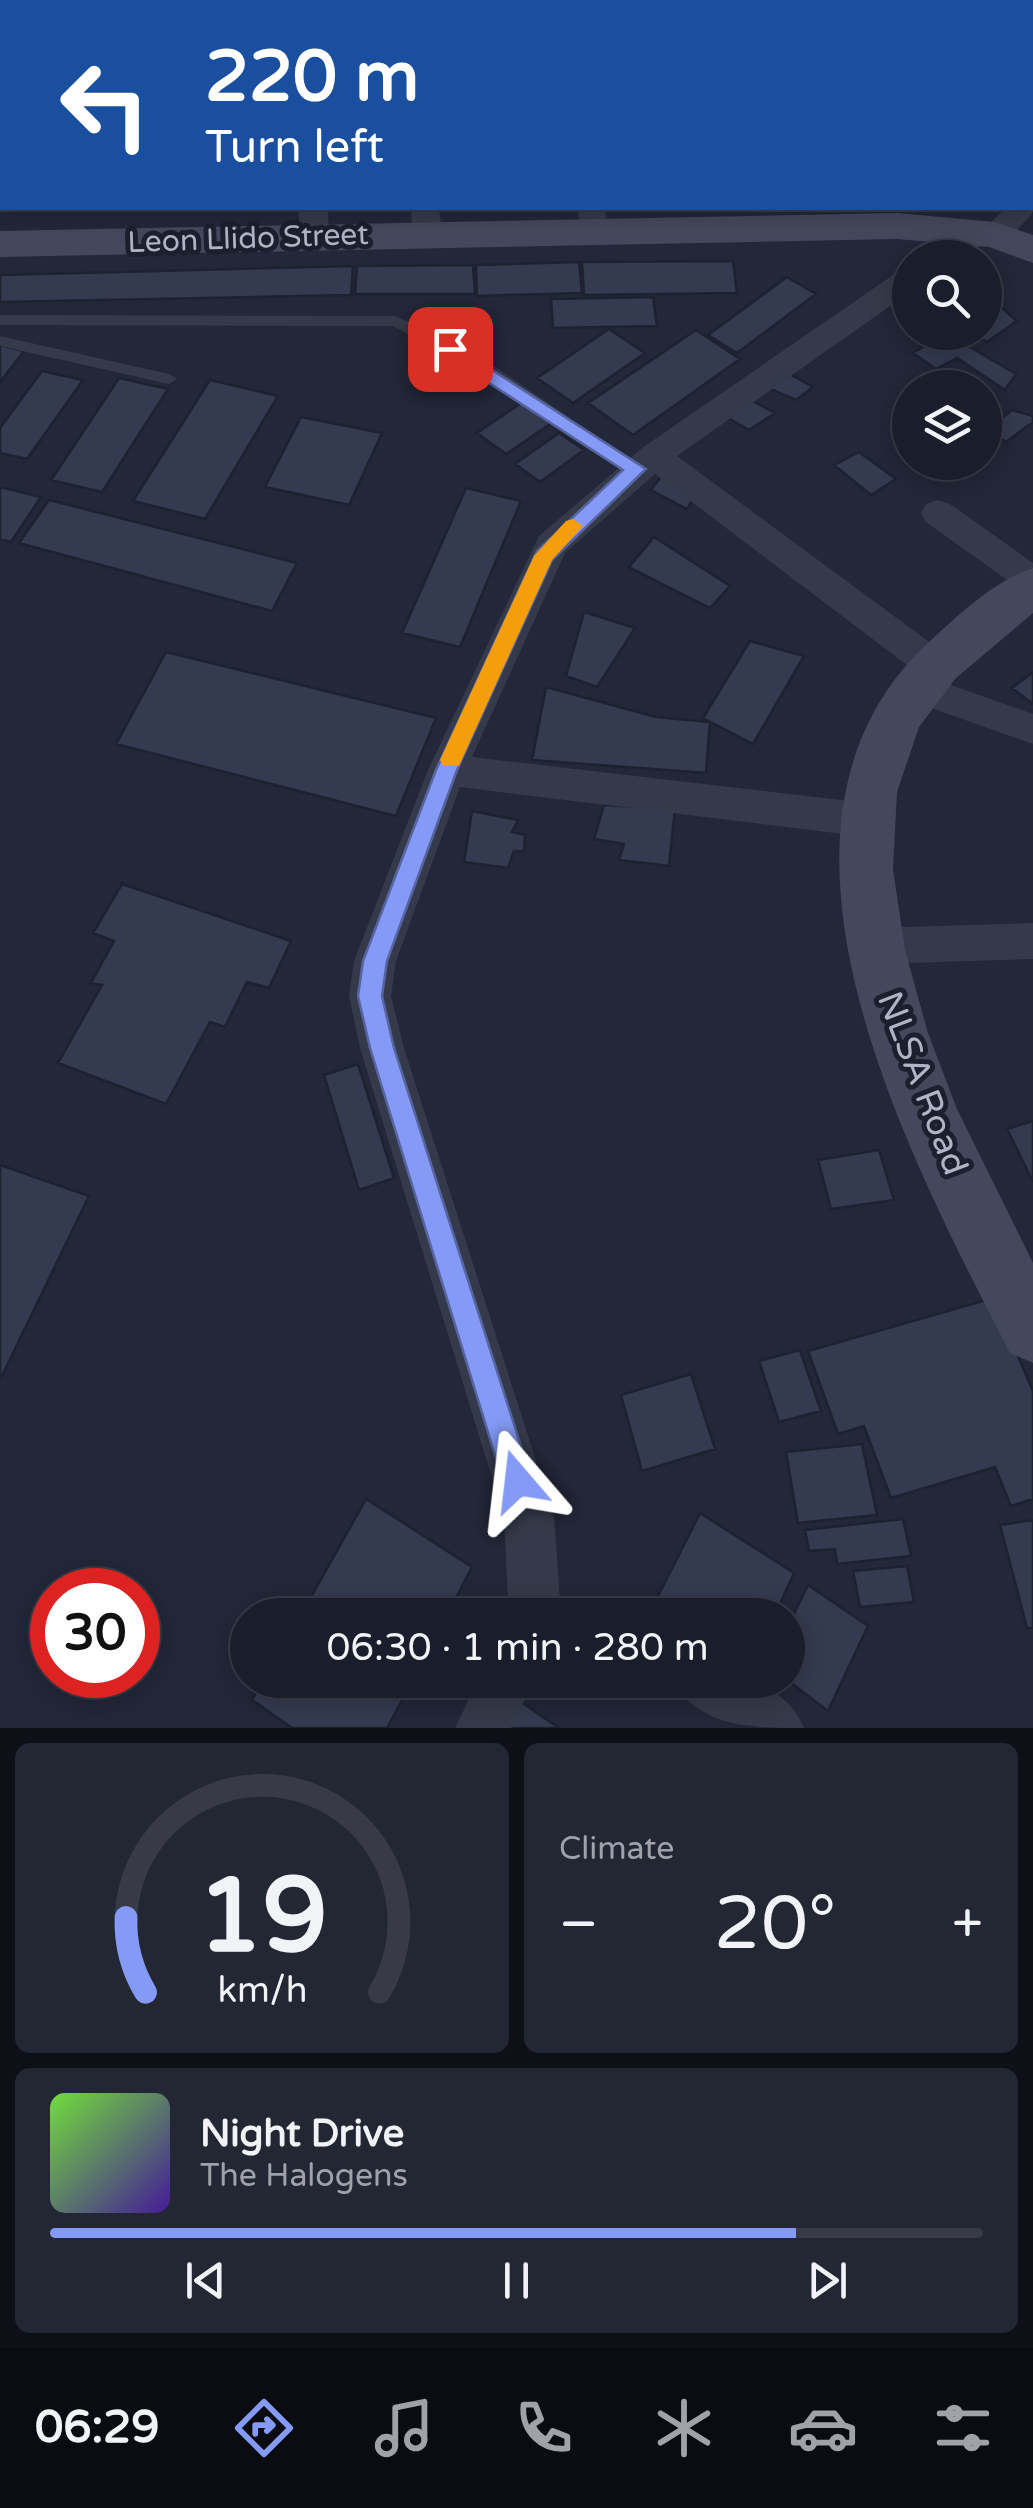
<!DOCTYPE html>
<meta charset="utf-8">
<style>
body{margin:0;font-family:"Varela Round",sans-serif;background:#232633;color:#f1f3f6;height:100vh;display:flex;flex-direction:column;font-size:38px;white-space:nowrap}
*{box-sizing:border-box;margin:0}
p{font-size:32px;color:#9fa2a9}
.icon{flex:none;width:55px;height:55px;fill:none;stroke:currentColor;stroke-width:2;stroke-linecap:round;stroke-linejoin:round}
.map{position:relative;height:1728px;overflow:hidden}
.panel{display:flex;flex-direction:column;gap:15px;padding:15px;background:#0e1018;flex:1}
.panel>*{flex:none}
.banner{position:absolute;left:0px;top:0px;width:1035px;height:210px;box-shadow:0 5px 25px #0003,0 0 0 2px #383b47;background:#1a4fa0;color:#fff;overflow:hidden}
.tools{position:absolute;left:892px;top:240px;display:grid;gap:20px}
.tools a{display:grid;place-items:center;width:110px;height:110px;border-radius:50%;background:#1a1d2b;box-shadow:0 5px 25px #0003,0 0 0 2px #383b47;font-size:50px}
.speed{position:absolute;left:30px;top:1568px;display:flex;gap:20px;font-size:50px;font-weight:700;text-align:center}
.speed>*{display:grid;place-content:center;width:130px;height:130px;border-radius:50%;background:#1a1d2b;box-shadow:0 5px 25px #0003,0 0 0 2px #383b47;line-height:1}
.speed .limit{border:15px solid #d22;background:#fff;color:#111}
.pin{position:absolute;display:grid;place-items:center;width:85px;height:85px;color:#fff;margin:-42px;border-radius:20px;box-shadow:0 5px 15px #0006}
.me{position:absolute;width:110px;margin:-55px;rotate:343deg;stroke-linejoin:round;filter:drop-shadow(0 0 8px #0008)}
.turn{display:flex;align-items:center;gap:35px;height:210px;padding:0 40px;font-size:45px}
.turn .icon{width:130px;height:130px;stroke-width:2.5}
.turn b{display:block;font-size:70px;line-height:85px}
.big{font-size:75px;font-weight:600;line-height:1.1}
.panel .widget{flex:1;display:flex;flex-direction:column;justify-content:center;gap:15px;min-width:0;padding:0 35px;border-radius:15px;background:#232633}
.panel .dial{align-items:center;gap:0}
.dial svg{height:260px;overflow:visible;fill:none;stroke:#383b47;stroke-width:7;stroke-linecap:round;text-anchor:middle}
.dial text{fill:#f1f3f6;stroke:none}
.song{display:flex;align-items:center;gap:30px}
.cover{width:120px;height:120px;border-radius:15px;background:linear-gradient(135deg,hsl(100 70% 55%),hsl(260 70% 35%))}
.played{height:10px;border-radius:5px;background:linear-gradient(90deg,#859af6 80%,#383b47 80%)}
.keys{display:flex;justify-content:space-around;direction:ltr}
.heat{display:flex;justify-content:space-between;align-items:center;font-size:55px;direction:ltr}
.panel .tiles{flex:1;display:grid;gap:15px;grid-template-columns:1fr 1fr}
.widget:last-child{grid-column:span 2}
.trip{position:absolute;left:230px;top:1598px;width:575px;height:100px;border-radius:50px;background:#1a1d2b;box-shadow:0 5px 25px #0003,0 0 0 2px #383b47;font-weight:600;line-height:100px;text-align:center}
.tabs{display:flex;height:160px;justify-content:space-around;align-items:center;background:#0a0c11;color:#9fa2a9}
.tabs .icon{width:70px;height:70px}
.tabs .on{color:#859af6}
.tabs b{font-size:45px;color:#f1f3f6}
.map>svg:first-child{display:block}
.building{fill:#343a50;stroke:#1d2130;stroke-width:2.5}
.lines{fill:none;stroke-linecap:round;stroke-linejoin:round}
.service{fill:#353a4a;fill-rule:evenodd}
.minor{fill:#353a4a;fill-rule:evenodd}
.secondary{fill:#44485c;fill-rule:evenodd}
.route{fill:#859af6;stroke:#5664a0;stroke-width:2.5}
.slow{fill:#f59e0b}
.labels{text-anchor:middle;stroke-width:10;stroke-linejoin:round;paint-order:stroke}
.far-street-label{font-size:30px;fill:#b0b4c6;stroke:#1b1f2e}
.street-label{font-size:35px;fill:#b0b4c6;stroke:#1b1f2e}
</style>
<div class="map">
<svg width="1033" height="1728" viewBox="0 0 1033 1728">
<rect width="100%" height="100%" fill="#222739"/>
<!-- building -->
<path class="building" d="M733 261 737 293 584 295 582 262Z
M579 262 582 293 477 296 476 265Z
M473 265 475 294H355L357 266Z
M353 266 351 295 0 302V275Z
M787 277 816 294 737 353 708 335Z
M986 294 1017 321 987 342 972 332H985Z
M653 297 657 326 553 328 551 299Z
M609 329 645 353 573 403 537 378Z
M696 330 740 359 633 435 588 403Z
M946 333 1016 374 1005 390 957 358 936 369 913 353Z
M0 345 24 351 0 382Z
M42 371 83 380 27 459 0 453V428Z
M786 372 813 387 796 400 766 387Z
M119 378 168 389 102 492 51 480Z
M210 380 278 396 205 519 133 501Z
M751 400 775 413 749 430 725 416Z
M524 401 553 422 506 454 477 433Z
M1012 410 1033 416V422L1006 442 989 429Z
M301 417 382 433 349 505 265 487Z
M559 433 584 450 540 482 515 464Z
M859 452 896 479 871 495 834 465Z
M662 475 696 493 687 509 651 490Z
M0 487 41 497 11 542 0 539Z
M466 488 521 501 460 647 402 633Z
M49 500 297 563 272 611 19 543Z
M654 537 730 586 710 608 629 567Z
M584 612 635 628 597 687 566 676Z
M750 641 804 656 753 744 703 718Z
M166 652 436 718 396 816 116 744Z
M1033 672V704L1012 688Z
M546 687 656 717 710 722 706 773 532 760Z
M604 805 675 809 669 866 619 860 624 844 594 839Z
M472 811 518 820 512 832 525 835 524 851H514L508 868 464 862Z
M122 884 291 941 269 988 247 982 225 1027 210 1022 166 1104 58 1063 102 985 91 983 114 941 93 933Z
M358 1064 394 1178 359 1190 324 1075Z
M1033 1121V1182L1007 1129Z
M879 1150 894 1200 831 1209 818 1160Z
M0 1165 89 1196 0 1380Z
M993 1298 1033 1391V1499L1011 1506 995 1467 891 1498 864 1426 838 1434 808 1351Z
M800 1350 821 1411 779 1422 759 1361Z
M691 1374 715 1449 642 1471 621 1395Z
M862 1444 877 1515 798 1523 786 1452Z
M366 1499 472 1567 447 1615H301Z
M700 1513 794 1573 775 1615 650 1612Z
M903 1519 911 1556 837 1564 835 1549 809 1551 805 1530Z
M1033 1520V1628H1027L1000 1525Z
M907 1566 914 1602 860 1607 853 1571Z
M808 1585 868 1626 828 1711 787 1680 788 1626Z
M264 1680H413L387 1728H292L252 1700Z
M514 1697 559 1728H499Z"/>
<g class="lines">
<!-- service -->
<path class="service" d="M0 315 395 316 432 332 494 366 644 469 636 475 630 473 483 374 393 326 0 325Z
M0 336 169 374 177 379 169 384 0 346Z"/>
<!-- minor -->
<path class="minor" d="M1032 105H1033V122H1032Z
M1033 203 1032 214 1005 242H985L962 258H926L968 226H987L1006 208H1032Z
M299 208H328L329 236 324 243H304L299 236Z
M411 208H439L442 233 437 240H417L412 233Z
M577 208H605L608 229 603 236H583Z
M910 268V292L677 456 947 655 952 665 947 675 934 679 1033 714V744L903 698 897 688 903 678 920 675 655 474 565 553 472 757 867 803 881 808 887 820 881 832 867 837 460 787 396 961 391 996 404 1048 554 1517 560 1600 556 1615H504L508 1600 504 1517 360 1048 349 996 354 961 428 770 539 536 642 448 899 271Z
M938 500 950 504 1033 563V594L1021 590 926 522 921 513 926 504Z
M1033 923V959L875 964 860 959 854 946 860 933 875 928Z
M478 1680H534L511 1728H455Z
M674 1680C724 1680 781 1673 804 1728 754 1728 697 1728 674 1680Z"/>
<!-- secondary -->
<path class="secondary" d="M150 0H186V2H151Z
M897 213 995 222 1033 235V263L989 247 897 239 0 257V231Z
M1033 568V613L956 678 919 727 897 792 893 869 905 950 928 1033 957 1109 1033 1263V1363L1010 1353C912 1161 729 826 929 642 958 615 995 580 1033 568Z"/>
</g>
<!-- route -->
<path class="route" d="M450 343 646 469 552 560 457 770 387 961 382 996 394 1048 532 1481 528 1491 518 1495 507 1491 503 1481 370 1048 358 996 363 961 436 770 537 551 623 470 443 353V344Z"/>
<!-- slow -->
<path class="slow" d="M573 519 583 526 552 560 459 766H443L440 760 534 556 566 521Z"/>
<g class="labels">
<!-- far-street labels -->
<g class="far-street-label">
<text transform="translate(248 238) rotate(-2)" y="10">Leon Llido Street</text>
</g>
<!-- street labels -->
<g class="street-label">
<text transform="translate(923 1083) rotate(69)" y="12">NLSA Road</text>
</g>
</g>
</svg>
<div class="tools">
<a><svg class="icon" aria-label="search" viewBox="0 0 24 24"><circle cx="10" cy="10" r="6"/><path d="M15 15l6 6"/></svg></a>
<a><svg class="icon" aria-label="layers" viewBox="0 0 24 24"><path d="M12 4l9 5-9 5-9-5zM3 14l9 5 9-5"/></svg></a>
</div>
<div class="speed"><div class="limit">30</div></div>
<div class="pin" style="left:450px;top:349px;background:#d93025"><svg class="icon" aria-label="arrive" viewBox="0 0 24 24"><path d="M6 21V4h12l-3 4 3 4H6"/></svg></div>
<svg class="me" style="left:518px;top:1481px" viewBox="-20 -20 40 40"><path d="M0-17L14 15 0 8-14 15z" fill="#859af6" stroke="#fff" stroke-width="4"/></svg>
<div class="trip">06:30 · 1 min · 280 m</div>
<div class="banner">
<div class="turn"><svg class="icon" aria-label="left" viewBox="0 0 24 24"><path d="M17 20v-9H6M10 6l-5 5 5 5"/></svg><div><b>220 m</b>Turn left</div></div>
</div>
</div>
<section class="panel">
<div class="tiles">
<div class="widget dial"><svg viewBox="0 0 100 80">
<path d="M14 69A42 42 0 1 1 86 69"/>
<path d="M14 69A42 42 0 0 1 8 46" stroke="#859af6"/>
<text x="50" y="56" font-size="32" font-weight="700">19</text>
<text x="50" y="72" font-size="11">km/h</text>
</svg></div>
<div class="widget"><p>Climate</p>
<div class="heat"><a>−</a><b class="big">20°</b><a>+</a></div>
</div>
<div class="widget">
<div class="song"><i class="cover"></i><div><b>Night Drive</b><p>The Halogens</p></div></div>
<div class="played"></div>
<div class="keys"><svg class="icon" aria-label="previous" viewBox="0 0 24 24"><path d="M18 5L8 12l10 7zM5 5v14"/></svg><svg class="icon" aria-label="pause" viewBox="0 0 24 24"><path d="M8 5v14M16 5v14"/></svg><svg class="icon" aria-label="next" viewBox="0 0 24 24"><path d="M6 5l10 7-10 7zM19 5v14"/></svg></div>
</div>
</div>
</section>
<nav class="tabs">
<b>06:29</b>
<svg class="icon on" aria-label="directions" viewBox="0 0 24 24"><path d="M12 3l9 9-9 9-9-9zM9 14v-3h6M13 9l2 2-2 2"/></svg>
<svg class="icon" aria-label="music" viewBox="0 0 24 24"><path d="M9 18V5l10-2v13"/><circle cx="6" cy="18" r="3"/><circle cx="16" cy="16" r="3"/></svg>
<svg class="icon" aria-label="phone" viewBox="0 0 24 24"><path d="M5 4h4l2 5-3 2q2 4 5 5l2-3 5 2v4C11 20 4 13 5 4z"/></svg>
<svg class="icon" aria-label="climate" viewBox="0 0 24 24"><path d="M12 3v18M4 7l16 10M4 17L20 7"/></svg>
<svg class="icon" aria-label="car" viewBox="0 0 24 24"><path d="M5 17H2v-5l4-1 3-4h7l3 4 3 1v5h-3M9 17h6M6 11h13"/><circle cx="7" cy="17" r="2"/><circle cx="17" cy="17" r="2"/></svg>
<svg class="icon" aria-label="filters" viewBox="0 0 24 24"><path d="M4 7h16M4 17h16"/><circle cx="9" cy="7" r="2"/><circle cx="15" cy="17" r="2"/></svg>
</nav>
